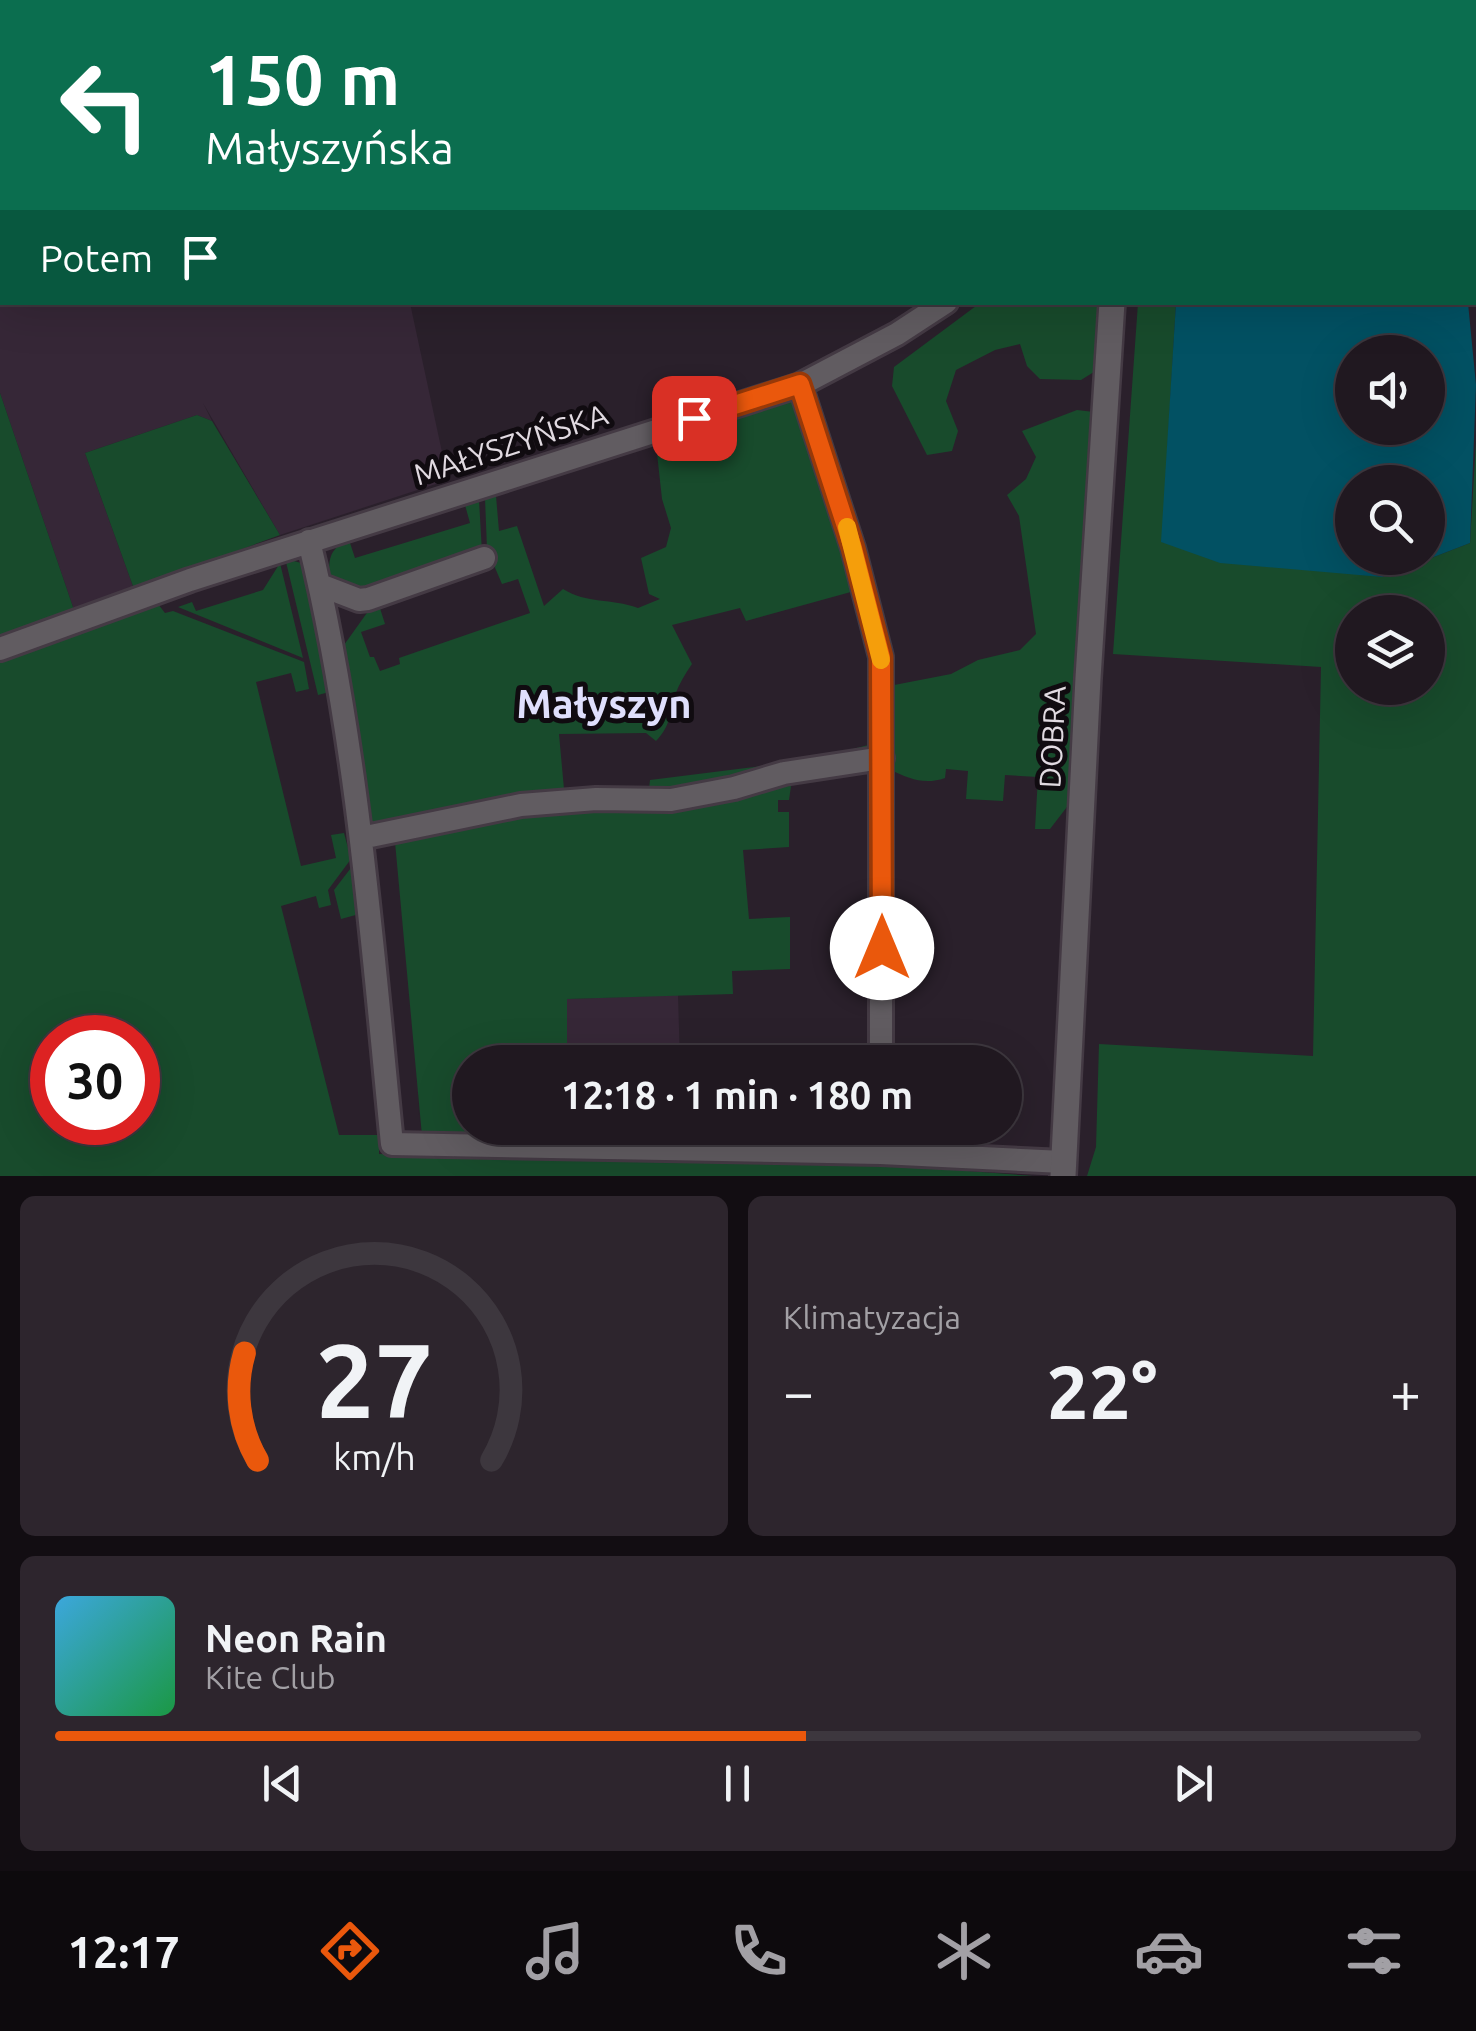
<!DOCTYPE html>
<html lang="pl">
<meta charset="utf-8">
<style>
body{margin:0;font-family:Ubuntu,sans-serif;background:#2d252d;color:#f1f3f6;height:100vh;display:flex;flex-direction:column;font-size:38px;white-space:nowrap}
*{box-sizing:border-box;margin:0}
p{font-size:32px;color:#a2a0a5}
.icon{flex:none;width:55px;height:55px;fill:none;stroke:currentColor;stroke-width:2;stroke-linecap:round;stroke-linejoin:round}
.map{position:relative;height:1176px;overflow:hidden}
.details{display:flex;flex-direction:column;gap:20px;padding:20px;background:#120d12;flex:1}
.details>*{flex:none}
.hud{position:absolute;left:0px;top:0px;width:1478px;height:305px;box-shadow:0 10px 40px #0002,0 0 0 2px #3d373e;background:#0b6e4f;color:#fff;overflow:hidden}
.controls{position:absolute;left:1335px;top:335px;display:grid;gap:20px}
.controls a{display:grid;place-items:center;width:110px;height:110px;border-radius:50%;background:#201820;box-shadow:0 10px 40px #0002,0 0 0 2px #3d373e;font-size:50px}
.speed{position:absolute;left:30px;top:1015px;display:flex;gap:20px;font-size:50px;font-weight:700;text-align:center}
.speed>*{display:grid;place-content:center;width:130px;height:130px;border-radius:50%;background:#201820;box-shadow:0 10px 40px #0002,0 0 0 2px #3d373e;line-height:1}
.speed .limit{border:15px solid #d22;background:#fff;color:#111}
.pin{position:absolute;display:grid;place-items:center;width:85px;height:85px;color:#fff;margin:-42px;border-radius:20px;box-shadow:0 5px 15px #0006}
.me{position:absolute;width:110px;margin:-55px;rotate:0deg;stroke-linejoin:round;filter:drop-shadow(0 0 8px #0008)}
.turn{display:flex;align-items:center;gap:35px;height:210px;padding:0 40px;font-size:45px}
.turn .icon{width:130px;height:130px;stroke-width:2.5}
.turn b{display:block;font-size:70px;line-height:85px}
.then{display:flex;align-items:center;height:95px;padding:0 40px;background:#0003;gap:20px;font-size:38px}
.big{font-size:75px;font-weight:700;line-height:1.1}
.details .card{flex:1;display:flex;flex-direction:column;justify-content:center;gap:15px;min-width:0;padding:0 35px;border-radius:15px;background:#2d252d}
.details .dial{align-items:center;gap:0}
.dial svg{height:260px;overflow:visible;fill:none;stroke:#3d373e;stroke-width:7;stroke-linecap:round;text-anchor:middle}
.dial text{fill:#f1f3f6;stroke:none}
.song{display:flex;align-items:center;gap:30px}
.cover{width:120px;height:120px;border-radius:15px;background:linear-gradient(135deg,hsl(200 70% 55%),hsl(140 70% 35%))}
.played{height:10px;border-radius:5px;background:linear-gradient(90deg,#ea580c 55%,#3d373e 55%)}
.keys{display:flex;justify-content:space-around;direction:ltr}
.heat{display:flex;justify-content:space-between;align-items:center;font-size:55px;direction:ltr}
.details .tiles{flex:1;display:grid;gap:20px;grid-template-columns:1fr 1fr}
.card:last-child{grid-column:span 2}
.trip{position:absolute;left:452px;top:1045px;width:570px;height:100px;border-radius:50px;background:#201820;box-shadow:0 10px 40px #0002,0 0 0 2px #3d373e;font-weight:700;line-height:100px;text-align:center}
.tabs{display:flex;height:160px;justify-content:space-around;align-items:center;background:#0d0a0d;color:#a2a0a5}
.tabs .icon{width:70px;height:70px}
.tabs .on{color:#ea580c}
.tabs b{font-size:45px;color:#f1f3f6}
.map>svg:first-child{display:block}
.built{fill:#362737}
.green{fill:#184b2c;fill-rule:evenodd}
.water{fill:#025163;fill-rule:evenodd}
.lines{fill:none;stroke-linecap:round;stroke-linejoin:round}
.minor-casing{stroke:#443a44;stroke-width:28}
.tertiary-casing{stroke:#443a44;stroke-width:30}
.minor{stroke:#615c61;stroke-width:22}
.tertiary{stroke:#615c61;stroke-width:25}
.route-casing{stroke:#983908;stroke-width:25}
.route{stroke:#ea580c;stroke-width:18}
.slow{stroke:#f59e0b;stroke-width:18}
.labels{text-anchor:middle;stroke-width:10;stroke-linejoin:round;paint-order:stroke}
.street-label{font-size:30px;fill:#e1dae1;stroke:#100b10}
.district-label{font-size:40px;font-weight:bold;fill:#dfdffc;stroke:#100b10}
</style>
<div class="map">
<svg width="1476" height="1176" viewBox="0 0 1476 1176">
<rect width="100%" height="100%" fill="#2a202b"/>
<!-- built -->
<path class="built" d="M0 272H2V302L410 303 448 480 280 535 203 403 212 421 197 415 85 453 134 589 74 610 0 393Z
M678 995 680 1062H567V999Z
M568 1128H682V1136L568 1137Z"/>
<!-- green -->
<path class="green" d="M87 0H591L600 2H79Z
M980 303H1101L1097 370 1081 380 1040 379 1027 366 1020 344 995 350 956 370 946 401 958 431 952 451 927 455 892 386 894 367Z
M1138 303H1176L1162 542 1382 577 1470 543 1476 442V1176H1087L1096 1147 1099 1044 1313 1056 1321 667 1113 654ZM1352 612H1428V688H1352Z
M0 393 74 610 0 636Z
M789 400 796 401 858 590 746 621 740 608 672 625 692 664C685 674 679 684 675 695 668 716 672 724 656 741L646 733 559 734 564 789H649L650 780 810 760 872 744 871 753 734 783 366 828 339 652 374 603 378 602 385 624 361 632 370 657H374L380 671 400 664 399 658 530 613 518 579 502 584 487 549 485 498 496 496 499 531 517 526 544 606 563 589C587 604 611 598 638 608L660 599 649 594 641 558 666 547 671 528 662 499 656 444Z
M1077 410 1094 412 1070 803 1050 829H1035L1038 777 1005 775 1003 801 966 799 968 771 946 769 945 778C925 785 909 779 891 770L889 686 951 674 978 660 1020 650 1036 634 1019 516 1007 495 1026 479 1036 457 1022 431Z
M197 415 212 421 280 535 134 589 85 453Z
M479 500 482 552 364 594 329 577C329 556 330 549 349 540L355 558 470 523 465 505Z
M294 561 301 563 319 600 333 691 318 695 286 562Z
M280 563 303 658 178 607 192 602 196 611 263 590Z
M158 604 165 613 173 611 304 662 309 689 296 692 291 673 256 682 301 866 336 858 331 835 344 833 351 859 328 890 331 905 319 908 316 896 281 906 339 1135H379V1154L874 1164 1033 1176H0V658ZM52 1038H138V1122H52Z
M782 783 791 786 789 800H778V812H789V847L743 850 749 919 790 917V969L732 971 733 994 567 999V1062H470V1128H568V1137L422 1136 395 842 564 809 713 806Z
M357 860 363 913 341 919 334 890Z"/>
<!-- water -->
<path class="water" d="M1176 303H1468L1476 385 1470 543 1382 577 1220 563 1161 542ZM1352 352H1428V428H1352ZM1352 482H1428V558H1352Z"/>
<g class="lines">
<defs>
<path id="minor" d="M800 385 853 548 881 657V1062
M309 541C357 738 372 942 392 1144L881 1153 1063 1162
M320 585 359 600 368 599 484 558
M0 649 190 580 800 385 897 334 946 302
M361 838 521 805 596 799 671 800 734 788 784 773 882 758
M881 1153V1128"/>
<path id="tertiary" d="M1122 2V0
M1063 1176 1088 678 1112 302"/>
</defs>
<!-- minor casing -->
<use href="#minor" class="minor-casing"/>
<!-- tertiary casing -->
<use href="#tertiary" class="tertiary-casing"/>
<!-- minor -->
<use href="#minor" class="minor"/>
<!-- tertiary -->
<use href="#tertiary" class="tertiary"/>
</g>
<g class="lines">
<defs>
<path id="route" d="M694 418 800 384 853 548 881 657 882 948"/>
</defs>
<!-- route casing -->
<use href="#route" class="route-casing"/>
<!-- route -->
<use href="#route" class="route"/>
<!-- slow -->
<path class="slow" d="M847 527 881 660"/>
</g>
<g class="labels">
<!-- street labels -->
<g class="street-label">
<text transform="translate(511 445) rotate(-18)" y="10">MAŁYSZYŃSKA</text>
<text transform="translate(1053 737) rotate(-87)" y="10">DOBRA</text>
</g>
<!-- district labels -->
<g class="district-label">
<text x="604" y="718">Małyszyn</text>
</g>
</g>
</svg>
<div class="controls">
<a><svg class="icon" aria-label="sound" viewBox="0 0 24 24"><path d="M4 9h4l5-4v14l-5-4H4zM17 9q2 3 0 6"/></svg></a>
<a><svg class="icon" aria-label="search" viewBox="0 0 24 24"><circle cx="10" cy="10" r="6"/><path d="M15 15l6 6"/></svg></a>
<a><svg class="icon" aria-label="layers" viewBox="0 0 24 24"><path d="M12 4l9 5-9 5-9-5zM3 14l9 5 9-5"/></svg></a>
</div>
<div class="speed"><div class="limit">30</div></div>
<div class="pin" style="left:694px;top:418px;background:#d93025"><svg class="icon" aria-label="arrive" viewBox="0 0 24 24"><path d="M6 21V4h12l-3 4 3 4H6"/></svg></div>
<svg class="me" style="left:882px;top:948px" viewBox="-20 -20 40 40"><circle r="19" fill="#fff"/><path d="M0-13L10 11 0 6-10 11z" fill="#ea580c"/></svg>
<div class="trip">12:18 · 1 min · 180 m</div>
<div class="hud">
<div class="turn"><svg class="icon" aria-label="left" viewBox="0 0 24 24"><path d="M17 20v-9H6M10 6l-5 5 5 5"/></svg><div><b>150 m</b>Małyszyńska</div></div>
<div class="then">Potem<svg class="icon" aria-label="arrive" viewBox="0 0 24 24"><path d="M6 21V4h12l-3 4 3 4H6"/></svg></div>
</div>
</div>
<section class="details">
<div class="tiles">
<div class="card dial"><svg viewBox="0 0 100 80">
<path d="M14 69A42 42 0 1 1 86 69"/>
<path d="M14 69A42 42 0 0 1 10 36" stroke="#ea580c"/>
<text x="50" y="56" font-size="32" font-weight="700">27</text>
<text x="50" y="72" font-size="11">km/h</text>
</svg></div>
<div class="card"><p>Klimatyzacja</p>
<div class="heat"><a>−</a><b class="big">22°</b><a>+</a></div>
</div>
<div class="card">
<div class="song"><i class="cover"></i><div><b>Neon Rain</b><p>Kite Club</p></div></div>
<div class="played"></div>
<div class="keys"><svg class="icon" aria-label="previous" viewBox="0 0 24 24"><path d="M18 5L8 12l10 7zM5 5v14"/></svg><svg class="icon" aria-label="pause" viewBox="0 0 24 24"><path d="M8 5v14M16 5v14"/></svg><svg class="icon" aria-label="next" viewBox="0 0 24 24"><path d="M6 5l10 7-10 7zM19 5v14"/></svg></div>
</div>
</div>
</section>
<nav class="tabs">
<b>12:17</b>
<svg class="icon on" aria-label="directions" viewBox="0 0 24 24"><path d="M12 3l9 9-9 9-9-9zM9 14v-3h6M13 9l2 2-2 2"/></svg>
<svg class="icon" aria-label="music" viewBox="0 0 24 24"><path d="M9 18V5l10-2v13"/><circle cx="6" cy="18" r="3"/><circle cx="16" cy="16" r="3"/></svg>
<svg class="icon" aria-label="phone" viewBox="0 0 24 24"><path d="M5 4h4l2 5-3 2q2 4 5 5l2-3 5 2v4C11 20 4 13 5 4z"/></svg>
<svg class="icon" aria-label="climate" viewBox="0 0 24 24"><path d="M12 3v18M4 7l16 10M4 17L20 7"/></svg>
<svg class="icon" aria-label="car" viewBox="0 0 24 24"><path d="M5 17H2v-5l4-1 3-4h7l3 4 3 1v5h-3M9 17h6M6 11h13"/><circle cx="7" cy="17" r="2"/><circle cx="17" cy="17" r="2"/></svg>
<svg class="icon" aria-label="filters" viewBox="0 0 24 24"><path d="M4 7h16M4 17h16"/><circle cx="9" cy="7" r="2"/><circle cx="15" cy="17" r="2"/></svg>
</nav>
